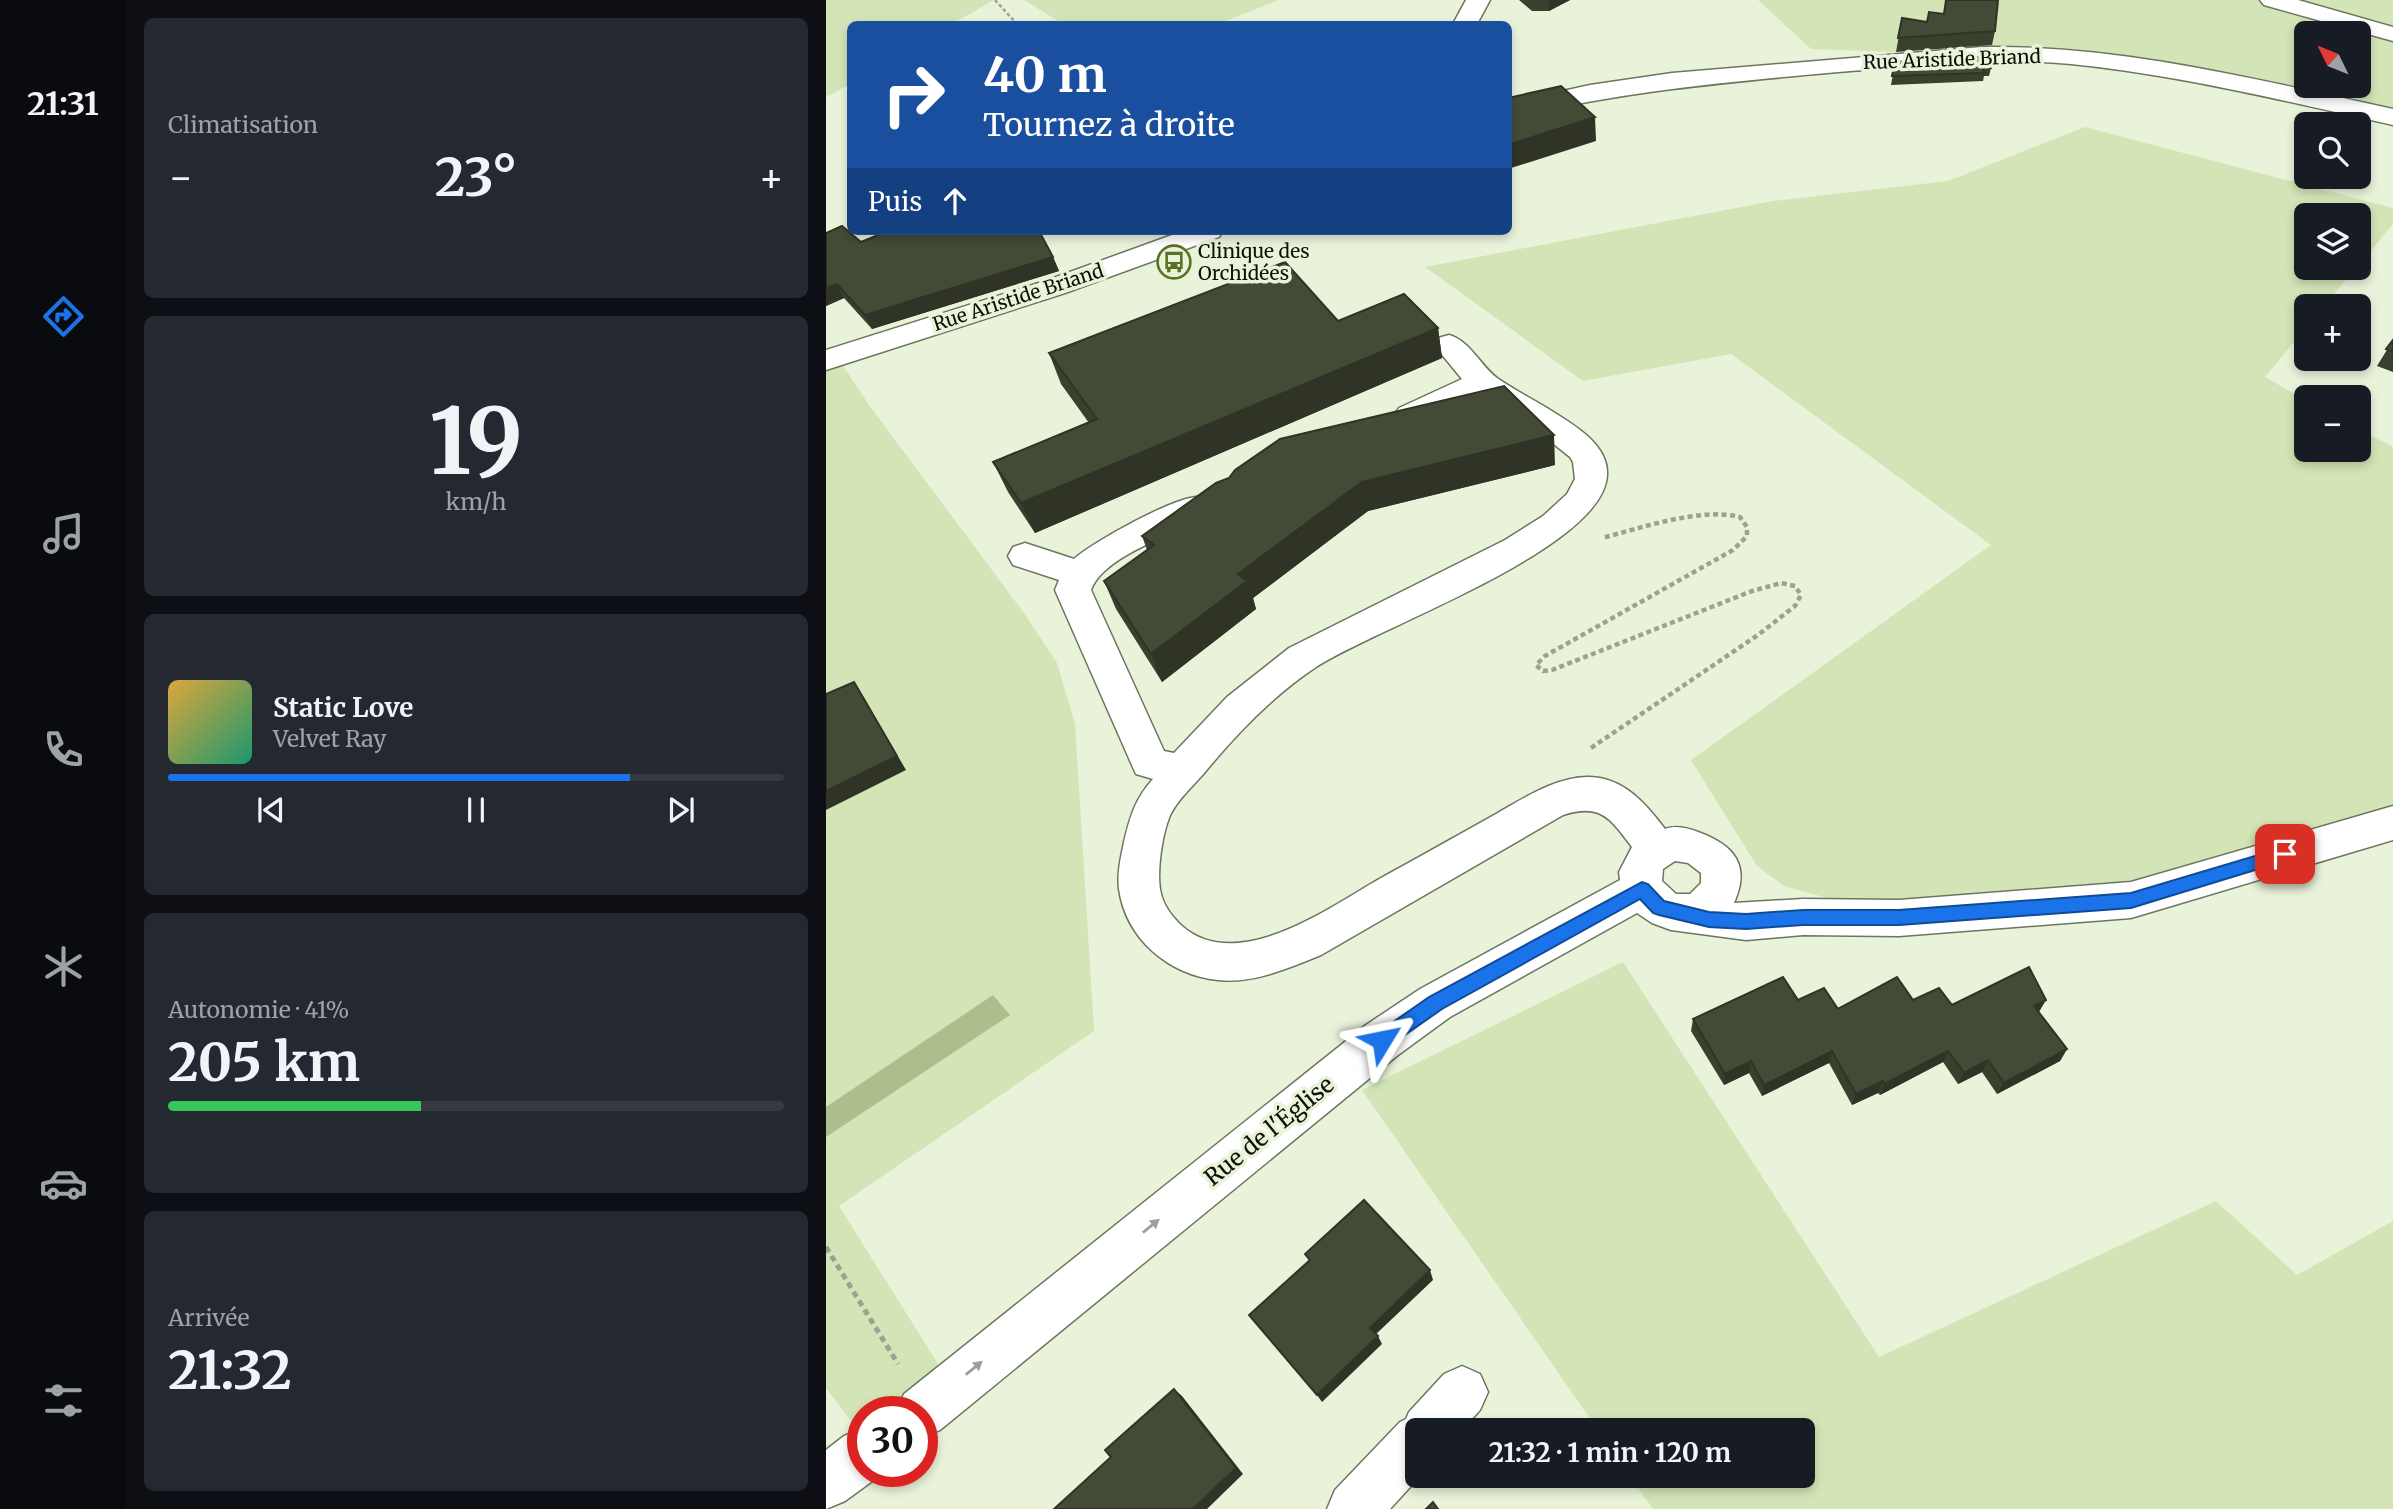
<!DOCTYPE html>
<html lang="fr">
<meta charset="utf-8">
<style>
body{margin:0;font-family:Merriweather,serif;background:#242831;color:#f1f3f6;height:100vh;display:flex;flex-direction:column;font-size:26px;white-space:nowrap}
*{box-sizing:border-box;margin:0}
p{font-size:23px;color:#9ea1a6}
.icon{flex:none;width:38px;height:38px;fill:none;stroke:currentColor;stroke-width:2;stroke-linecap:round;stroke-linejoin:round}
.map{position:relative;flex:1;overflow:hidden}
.drawer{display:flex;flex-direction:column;gap:18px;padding:18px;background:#0d0f14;width:700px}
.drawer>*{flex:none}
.banner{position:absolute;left:21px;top:21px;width:665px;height:214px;border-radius:10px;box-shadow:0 4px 10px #0003;background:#1a4fa0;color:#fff;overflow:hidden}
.needle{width:46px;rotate:313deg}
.fabs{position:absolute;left:1468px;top:21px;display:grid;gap:14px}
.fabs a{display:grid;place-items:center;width:77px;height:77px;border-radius:10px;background:#171b24;box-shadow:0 4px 10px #0003;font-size:35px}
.speed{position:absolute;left:21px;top:1396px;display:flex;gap:14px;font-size:35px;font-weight:700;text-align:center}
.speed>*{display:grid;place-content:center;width:91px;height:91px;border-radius:50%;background:#171b24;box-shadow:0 4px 10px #0003;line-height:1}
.speed .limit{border:10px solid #d22;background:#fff;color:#111}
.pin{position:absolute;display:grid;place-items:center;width:60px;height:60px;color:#fff;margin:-30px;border-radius:14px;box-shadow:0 4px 10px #0006}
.me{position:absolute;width:77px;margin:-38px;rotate:55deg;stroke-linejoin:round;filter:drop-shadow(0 0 5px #0008)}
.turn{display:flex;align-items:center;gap:24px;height:147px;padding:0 21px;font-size:32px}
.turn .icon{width:91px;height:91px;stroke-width:2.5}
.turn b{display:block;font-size:49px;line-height:60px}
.then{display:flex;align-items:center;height:66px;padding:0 21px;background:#0003;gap:14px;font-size:26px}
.big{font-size:52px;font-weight:700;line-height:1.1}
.drawer .card{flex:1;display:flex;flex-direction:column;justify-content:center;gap:10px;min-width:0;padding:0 24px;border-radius:10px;background:#242831}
.drawer .dial{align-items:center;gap:0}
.dial b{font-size:91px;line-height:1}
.song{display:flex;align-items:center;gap:21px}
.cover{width:84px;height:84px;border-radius:10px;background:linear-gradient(135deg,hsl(40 70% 55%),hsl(160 70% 35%))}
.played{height:7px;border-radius:4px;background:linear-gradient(90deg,#1a73e8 75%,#363941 75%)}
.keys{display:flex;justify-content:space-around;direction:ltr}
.heat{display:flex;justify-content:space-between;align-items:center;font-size:38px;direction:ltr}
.charge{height:10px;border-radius:5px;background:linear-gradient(90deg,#34c759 41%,#363941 0)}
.trip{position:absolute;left:579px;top:1418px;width:410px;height:70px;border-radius:10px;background:#171b24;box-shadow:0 4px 10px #0003;font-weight:700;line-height:70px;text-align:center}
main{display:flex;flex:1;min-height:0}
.tab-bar{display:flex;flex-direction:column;width:126px;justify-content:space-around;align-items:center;background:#090b0e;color:#9ea1a6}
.tab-bar .icon{width:49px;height:49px}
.tab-bar .current{color:#1a73e8}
.tab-bar b{font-size:32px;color:#f1f3f6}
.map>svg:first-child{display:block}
.green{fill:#d3e5b7;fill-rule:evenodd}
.water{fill:#abbe8c}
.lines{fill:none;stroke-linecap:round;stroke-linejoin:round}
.minor-casing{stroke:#6d755f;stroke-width:3}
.path-far2{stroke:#9ba390;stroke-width:2.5;stroke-dasharray:3.5 2.5;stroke-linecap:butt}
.path-far1{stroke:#9ba390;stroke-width:4.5;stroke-dasharray:5 3.5;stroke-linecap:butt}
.path{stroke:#9ba390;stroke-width:5;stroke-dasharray:6 4.5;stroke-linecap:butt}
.minor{fill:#fff;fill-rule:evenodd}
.wall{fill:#3a402e}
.shaded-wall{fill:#2f3426}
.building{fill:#434b36;stroke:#2f3426;stroke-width:2}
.oneway{fill:#9e9f9c}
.route{fill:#1a73e8;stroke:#114b97;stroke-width:2}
.labels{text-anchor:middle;stroke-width:7;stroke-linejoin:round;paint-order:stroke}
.far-street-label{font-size:19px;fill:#0d1008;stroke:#e9f3da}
.far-poi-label{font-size:19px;fill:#0d1008;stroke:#e9f3da;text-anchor:start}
.street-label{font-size:23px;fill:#0d1008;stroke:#e9f3da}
</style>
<main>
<nav class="tab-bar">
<b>21:31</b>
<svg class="icon current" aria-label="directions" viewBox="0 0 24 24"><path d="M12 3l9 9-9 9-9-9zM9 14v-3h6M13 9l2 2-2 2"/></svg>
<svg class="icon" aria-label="music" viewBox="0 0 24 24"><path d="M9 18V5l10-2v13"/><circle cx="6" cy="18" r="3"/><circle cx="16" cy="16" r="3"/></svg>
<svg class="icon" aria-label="phone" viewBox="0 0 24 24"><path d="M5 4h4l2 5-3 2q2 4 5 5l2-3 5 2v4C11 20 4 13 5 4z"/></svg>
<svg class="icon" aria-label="climate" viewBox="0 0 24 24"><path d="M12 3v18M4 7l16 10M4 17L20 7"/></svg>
<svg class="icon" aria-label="car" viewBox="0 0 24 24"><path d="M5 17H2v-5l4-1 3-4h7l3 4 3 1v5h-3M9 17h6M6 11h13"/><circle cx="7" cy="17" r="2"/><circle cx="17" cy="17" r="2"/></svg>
<svg class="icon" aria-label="filters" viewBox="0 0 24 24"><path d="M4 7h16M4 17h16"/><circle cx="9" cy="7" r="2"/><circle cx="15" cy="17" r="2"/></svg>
</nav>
<section class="drawer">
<div class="card"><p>Climatisation</p>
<div class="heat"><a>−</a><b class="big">23°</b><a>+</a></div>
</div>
<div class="card dial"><b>19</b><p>km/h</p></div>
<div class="card">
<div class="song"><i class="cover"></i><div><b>Static Love</b><p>Velvet Ray</p></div></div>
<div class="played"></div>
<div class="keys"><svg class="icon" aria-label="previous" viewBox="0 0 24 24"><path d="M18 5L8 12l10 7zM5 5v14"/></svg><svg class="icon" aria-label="pause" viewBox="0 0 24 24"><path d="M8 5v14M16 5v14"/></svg><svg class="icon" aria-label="next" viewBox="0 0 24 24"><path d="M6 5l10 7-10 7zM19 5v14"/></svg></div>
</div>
<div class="card"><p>Autonomie · 41%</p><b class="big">205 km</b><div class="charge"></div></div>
<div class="card"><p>Arrivée</p><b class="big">21:32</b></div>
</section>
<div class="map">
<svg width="1567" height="1509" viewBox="0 0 1567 1509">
<rect width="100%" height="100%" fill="#e9f3da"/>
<!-- green -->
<path class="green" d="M0 0H168L126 24H24V84L0 97Z
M198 0H453L392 24H237Z
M932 0H1567V117L1322 67 1149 55 985 49ZM1480 33H1533V86H1480Z
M1259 127 1567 208V224L1533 265V215H1480V268H1530L1498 306H1480V327L1439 377 1480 400V450H1533V429L1567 447V823L1305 900 1073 918 958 886 931 866 865 760 1165 545 905 354 757 381 599 267 947 201 1122 181Z
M10 355 43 405 198 613 231 663 249 724 268 1031 13 1206 126 1386 93 1412H37V1437L0 1388V360Z
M797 962 1053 1357 1390 1201 1471 1275 1567 1221V1509H827L803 1475H976V1430H772L536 1090Z"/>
<!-- water -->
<path class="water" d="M167 995 184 1015 0 1137V1107Z"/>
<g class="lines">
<defs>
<path id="minor" d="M640 0H664L651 24H627Z
M1434 0H1472L1567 27V41L1438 5Z
M1157 47C1296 45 1432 80 1567 109V125C1460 101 1353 75 1245 64 1167 57 1090 66 1012 72 901 82 791 92 682 119V103L764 85 846 73Z
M357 231H397L393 237 239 293 0 370V350L219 281Z
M623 335C644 341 654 365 671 378 687 389 704 398 721 408 744 423 783 443 781 475 778 549 549 628 490 667 448 695 411 733 379 772 368 785 349 802 343 818 336 836 331 870 334 889 336 904 346 917 356 926 412 975 504 907 555 878 594 857 632 835 670 814 698 798 731 776 764 777 798 778 820 804 839 829 850 825 862 828 872 832 908 845 925 865 908 903L977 899 1073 900 1305 882 1567 806V840L1305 918 1073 936 977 935 920 940 845 930 826 923 811 913 624 1017 572 1055 114 1430 96 1438V1412H70L78 1394 540 1025 594 989 794 880 793 872 806 847C784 818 775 803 737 815L495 955C463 968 427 984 392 980 343 975 300 939 293 889 291 873 295 857 298 842 304 817 309 799 327 779L310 774 305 763 229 590 233 580 187 565 182 556 187 547 199 543 248 559C265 543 350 496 372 497 376 498 379 500 383 501L388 509C380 522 364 525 351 531 325 542 274 563 265 590L338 751 348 753 401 697 463 648 679 540 717 516 741 494 749 479 747 462 744 457 719 437 654 396C631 406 598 430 573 422L568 415 573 408 636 379 608 345 612 338ZM849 861 862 863 875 873V883L864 894H850L836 881 837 869Z
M636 1366 654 1374 662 1392 654 1410 636 1430H592V1475H595L564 1509H501L509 1490 574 1422 580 1419 583 1412 618 1374Z
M37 1429V1472L56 1474 19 1501 0 1509V1450L18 1436Z"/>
</defs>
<!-- minor casing -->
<use href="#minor" class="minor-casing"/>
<!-- path-far2 -->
<path class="path-far2" d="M169 0 191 24"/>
<!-- path-far1 -->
<path class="path-far1" d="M765 748 932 635 969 606 975 595 969 586 955 583 926 591 726 670 717 671 710 665 719 656 907 550 921 536V527L914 517C875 507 815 528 776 538"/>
<!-- path -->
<path class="path" d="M0 1247 72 1364"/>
<!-- minor -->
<use href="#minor" class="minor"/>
</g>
<!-- wall -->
<path class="wall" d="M693 0H744L723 11H706Z
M1120 0H1172L1169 31 1166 45 1070 52 1076 18 1101 22 1118 14Z
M1069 62 1165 68 1163 76H1158L1157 81 1065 85Z
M81 232 227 257 233 271 46 329 18 298 0 306 35 242Z
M512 321 612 328 616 358 209 533 182 492 167 462 263 423 235 384 223 353Z
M1567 340V372L1551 366Z
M729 465 542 511 427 598 430 609 336 682 290 609 278 581 321 550 316 536Z
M972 1000 1012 1009 1087 1000 1213 1012 1241 1049 1234 1061 1171 1094 1156 1072 1132 1084 1117 1062 1054 1095 1052 1093 1026 1105 1003 1063 936 1096 923 1073 898 1085 865 1031 867 1019Z"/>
<!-- shaded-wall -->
<path class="shaded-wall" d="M723 0H744L723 11Z
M769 117 770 141 682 169V145Z
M227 257 233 271 46 329 39 315Z
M11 284 18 298 0 306V288Z
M612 328 616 358 209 533 195 503Z
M728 435 729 465 542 511 427 598 430 609 336 682 325 654 412 574 536 482Z
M28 682 37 696 80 770 0 810V791Z
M1220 1000 1213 1012 1208 1006Z
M1241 1049 1234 1061 1171 1094 1178 1083Z
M1006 1051 1003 1063 936 1096 938 1085Z
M1122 1051 1117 1062 1054 1095 1058 1084Z
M1162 1060 1156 1072 1132 1084 1138 1073Z
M925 1061 923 1073 898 1085 899 1074Z
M1057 1081 1052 1093 1026 1105 1030 1094Z
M604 1270 607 1280 548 1336 544 1328Z
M552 1336 556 1344 496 1402 491 1395Z
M348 1389 356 1396 417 1474 381 1509H367Z"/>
<!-- building -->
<path class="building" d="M1120 0H1172L1169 31 1072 38 1076 18 1101 22 1103 12 1118 14Z
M1166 56 1165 68 1157 67 1158 73 1066 76 1069 62Z
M735 86 769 117 682 145V98Z
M16 226 35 242 62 231H80L81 232 89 231H213L227 257 39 315 11 284 0 288V233Z
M459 262 512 321 578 294 612 328 195 503 167 462 271 419 223 353Z
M1567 340V352L1560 349Z
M678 386 728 435 536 482 412 574 421 581 325 654 278 581 328 545 316 536 390 483 403 478 409 470 454 439Z
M28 682 71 756 0 791V694Z
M1203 967 1220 1000 1208 1006 1241 1049 1178 1083 1162 1060 1138 1073 1122 1051 1058 1084 1057 1081 1030 1094 1006 1051 938 1085 925 1061 899 1074 867 1019 957 977 972 1000 998 988 1012 1009 1071 977 1087 1000 1113 988 1126 1005Z
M538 1200 604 1270 544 1328 552 1336 491 1395 423 1315 484 1260 479 1254Z
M348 1389 410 1468 367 1509H228L285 1457 279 1450Z
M607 1502 612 1509H600Z"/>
<!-- one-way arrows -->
<defs><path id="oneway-solid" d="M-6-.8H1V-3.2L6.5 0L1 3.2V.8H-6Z" transform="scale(1.75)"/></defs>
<g class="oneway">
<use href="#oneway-solid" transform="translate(325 1226) rotate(-39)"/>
<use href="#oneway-solid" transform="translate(148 1368) rotate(-39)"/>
</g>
<!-- route -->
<path class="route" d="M1459 847 1465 849 1467 854 1465 859 1305 908 1073 925H977L920 929 883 927 833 915 827 913 814 899 616 1009 563 1046 556 1049 550 1046 547 1040 550 1034 603 997 816 882 822 884 838 901 883 912 920 914 977 910H1073L1305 893Z"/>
<!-- icons -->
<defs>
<symbol id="bus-ring" viewBox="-11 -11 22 22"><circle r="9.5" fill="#e9f3da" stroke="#597122" stroke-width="1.5"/><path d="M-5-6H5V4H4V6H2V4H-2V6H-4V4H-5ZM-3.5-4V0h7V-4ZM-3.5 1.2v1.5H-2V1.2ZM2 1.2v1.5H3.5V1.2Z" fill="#597122"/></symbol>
</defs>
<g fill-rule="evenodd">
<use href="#bus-ring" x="329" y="243" width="38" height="38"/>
</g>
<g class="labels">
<!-- far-street labels -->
<g class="far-street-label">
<text transform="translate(1126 59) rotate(-2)" y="7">Rue Aristide Briand</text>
<text transform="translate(192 297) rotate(-18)" y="7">Rue Aristide Briand</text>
</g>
<!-- far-poi labels -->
<g class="far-poi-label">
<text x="372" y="258">Clinique des<tspan x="372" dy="22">Orchidées</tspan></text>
</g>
<!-- street labels -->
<g class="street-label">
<text transform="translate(443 1131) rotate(-39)" y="8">Rue de l'Église</text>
</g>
</g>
</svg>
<div class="fabs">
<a><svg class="needle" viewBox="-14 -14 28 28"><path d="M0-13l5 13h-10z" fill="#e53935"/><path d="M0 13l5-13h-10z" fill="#9ea1a6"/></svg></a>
<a><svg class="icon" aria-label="search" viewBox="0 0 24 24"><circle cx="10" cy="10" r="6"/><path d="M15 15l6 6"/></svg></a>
<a><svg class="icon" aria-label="layers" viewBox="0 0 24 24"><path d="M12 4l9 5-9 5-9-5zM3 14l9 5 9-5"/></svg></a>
<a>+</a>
<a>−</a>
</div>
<div class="speed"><div class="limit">30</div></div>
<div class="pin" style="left:1459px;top:854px;background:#d93025"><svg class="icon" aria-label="arrive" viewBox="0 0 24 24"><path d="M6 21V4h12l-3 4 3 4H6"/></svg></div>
<svg class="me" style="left:556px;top:1040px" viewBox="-20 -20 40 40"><path d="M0-17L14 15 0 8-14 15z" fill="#1a73e8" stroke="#fff" stroke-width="4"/></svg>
<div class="trip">21:32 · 1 min · 120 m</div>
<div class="banner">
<div class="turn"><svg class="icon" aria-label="right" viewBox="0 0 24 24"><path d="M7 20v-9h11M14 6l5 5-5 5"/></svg><div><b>40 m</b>Tournez à droite</div></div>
<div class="then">Puis<svg class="icon" aria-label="ahead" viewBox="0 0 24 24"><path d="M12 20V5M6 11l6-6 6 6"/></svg></div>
</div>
</div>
</main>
